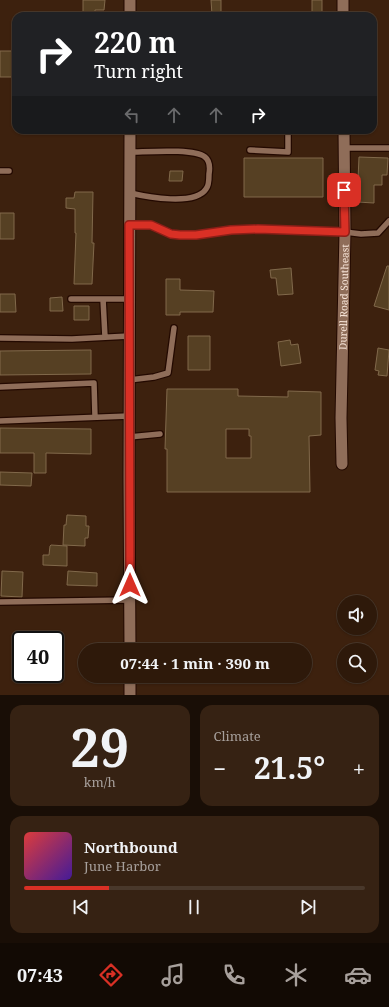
<!DOCTYPE html>
<meta charset="utf-8">
<style>
body{margin:0;font-family:"Noto Serif",serif;background:#362213;color:#f1f3f6;height:100vh;display:flex;flex-direction:column;font-size:15px;white-space:nowrap}
*{box-sizing:border-box;margin:0}
p{font-size:13px;color:#a7a09c}
.icon{flex:none;width:22px;height:22px;fill:none;stroke:currentColor;stroke-width:2;stroke-linecap:round;stroke-linejoin:round}
.map{position:relative;height:695px;overflow:hidden}
.side{display:flex;flex-direction:column;gap:10px;padding:10px;background:#190e06;flex:1}
.side>*{flex:none}
.hud{position:absolute;left:12px;top:12px;width:365px;height:122px;border-radius:12px;box-shadow:0 1px 3px #0004,0 0 0 1px #49382b;background:#202124;color:#fff;overflow:hidden}
.tools{position:absolute;left:337px;top:595px;display:grid;gap:8px}
.tools a{display:grid;place-items:center;width:40px;height:40px;border-radius:50%;background:#2e190a;box-shadow:0 1px 3px #0004,0 0 0 1px #49382b;font-size:20px}
.speed{position:absolute;left:12px;top:631px;display:flex;gap:8px;font-size:20px;font-weight:700;text-align:center}
.speed>*{display:grid;place-content:center;width:52px;height:52px;border-radius:50%;background:#2e190a;box-shadow:0 1px 3px #0004,0 0 0 1px #49382b;line-height:1}
.speed .limit{border:2px solid #111;border-radius:6px;background:#fff;color:#111}
.pin{position:absolute;display:grid;place-items:center;width:34px;height:34px;color:#fff;margin:-17px;border-radius:8px;box-shadow:0 2px 6px #0006}
.me{position:absolute;width:44px;margin:-22px;rotate:0deg;stroke-linejoin:round;filter:drop-shadow(0 0 3px #0008)}
.turn{display:flex;align-items:center;gap:14px;height:84px;padding:0 16px;font-size:18px}
.turn .icon{width:52px;height:52px;stroke-width:2.5}
.turn b{display:block;font-size:28px;line-height:34px}
.lanes{display:flex;align-items:center;height:38px;padding:0 16px;background:#0003;justify-content:center;gap:20px;direction:ltr}
.lanes .off{opacity:.35}
.big{font-size:30px;font-weight:700;line-height:1.1}
.side .tile{flex:1;display:flex;flex-direction:column;justify-content:center;gap:6px;min-width:0;padding:0 14px;border-radius:12px;background:#362213}
.side .dial{align-items:center;gap:0}
.dial b{font-size:52px;line-height:1}
.song{display:flex;align-items:center;gap:12px}
.cover{width:48px;height:48px;border-radius:6px;background:linear-gradient(135deg,hsl(0 70% 55%),hsl(260 70% 35%))}
.played{height:4px;border-radius:2px;background:linear-gradient(90deg,#d93025 25%,#49382b 25%)}
.keys{display:flex;justify-content:space-around;direction:ltr}
.heat{display:flex;justify-content:space-between;align-items:center;font-size:22px;direction:ltr}
.side .tiles{flex:1;display:grid;gap:10px;grid-template-columns:1fr 1fr}
.tile:last-child{grid-column:span 2}
.trip{position:absolute;left:78px;top:643px;width:234px;height:40px;border-radius:20px;background:#2e190a;box-shadow:0 1px 3px #0004,0 0 0 1px #49382b;font-weight:700;line-height:40px;text-align:center}
.menu{display:flex;height:64px;justify-content:space-around;align-items:center;background:#120a04;color:#a7a09c}
.menu .icon{width:28px;height:28px}
.menu .selected{color:#d93025}
.menu b{font-size:18px;color:#f1f3f6}
.map>svg:first-child{display:block}
.building{fill:#564023;stroke:#81694b;fill-rule:evenodd}
.lines{fill:none;stroke-linecap:round;stroke-linejoin:round}
.service-casing{stroke:#230900;stroke-width:8}
.minor-casing{stroke:#230900;stroke-width:13}
.tertiary-casing{stroke:#230900;stroke-width:13}
.service{stroke:#8f6d59;stroke-width:5.5}
.minor{stroke:#8f6d59;stroke-width:11}
.tertiary{stroke:#8f6d59;stroke-width:11}
.route-casing{stroke:#8d1f18;stroke-width:10}
.route{stroke:#d93025;stroke-width:7}
.labels{text-anchor:middle;stroke-width:4;stroke-linejoin:round;paint-order:stroke}
.street-label{font-size:10px;fill:#f6e3d7;stroke:#3d210e}
</style>
<div class="map">
<svg width="389" height="695" viewBox="0 0 389 695">
<rect width="100%" height="100%" fill="#3d210e"/>
<!-- building -->
<path class="building" d="M83 0H105L104 10H95V16H83Z
M211 0H221V15H212Z
M312 0H322V15H312Z
M0 51H16V77H0Z
M359 157 388 158 387 175H382V185H374V203L357 202Z
M244 158H323V197H244Z
M170 171H183L182 181H169Z
M75 192H93L92 243H94L92 284H74L76 233H75V209L66 208V198H74Z
M0 213H14V239H0Z
M387 266H389V310L374 306Z
M291 268 293 294 278 295 276 278H271L270 270Z
M166 279H180V290L214 291 213 312H180V315H166Z
M0 294H15L16 312H0Z
M62 297 63 311H50V298Z
M74 306H89V320H74Z
M188 336H210V370H188Z
M290 340 291 345 298 344 301 363 281 366 278 342Z
M378 348 389 350 387 376 378 375 379 371 375 370Z
M91 350V374L0 375V351Z
M167 389H238V396L288 397V391L321 392V435L309 436 310 492H167V449H165ZM226 429H249V436H251V458H226Z
M0 428 91 429V454L46 453V473H34V453H0Z
M0 472 32 473 31 486 0 485Z
M67 515 86 516V526H89L88 538H85V546L63 545 64 525H66Z
M51 545 67 546V566L43 565V555H49L50 546Z
M2 571 23 572 22 597 1 596Z
M68 571 97 573V586L67 585Z"/>
<g class="lines">
<defs>
<path id="service" d="M344 148H389
M250 150 288 152V131H344
M129 152C146 152 193 148 205 157 210 161 210 168 209 174 209 178 209 186 206 189 195 206 147 197 130 193
M0 171H9
M129 225H151L171 233 180 235H196L219 231 258 229 345 232 361 234 378 233 389 221
M71 299H129
M103 299 105 337
M0 338 72 339 129 336
M129 380 154 377 168 373 174 328
M0 387 94 383 95 417
M0 421 129 416
M129 437 160 434
M0 602 130 600"/>
<g id="minor">
<path d="M343 0V16"/>
<path id="s1" d="M342 464 341 418 345 232 344 130"/>
</g>
<path id="tertiary" d="M130 16V0
M130 130 129 477 130 650
M130 676V695"/>
</defs>
<!-- service casing -->
<use href="#service" class="service-casing"/>
<!-- minor casing -->
<use href="#minor" class="minor-casing"/>
<!-- tertiary casing -->
<use href="#tertiary" class="tertiary-casing"/>
<!-- service -->
<use href="#service" class="service"/>
<!-- minor -->
<use href="#minor" class="minor"/>
<!-- tertiary -->
<use href="#tertiary" class="tertiary"/>
</g>
<g class="lines">
<defs>
<path id="route" d="M130 585 129 225H151L171 234 180 235H196L231 230 258 229 345 232 344 190"/>
</defs>
<!-- route casing -->
<use href="#route" class="route-casing"/>
<!-- route -->
<use href="#route" class="route"/>
</g>
<g class="labels">
<!-- street labels -->
<g class="street-label">
<text dy="4" stroke="none"><textPath href="#s1" startOffset="167">Durell Road Southeast</textPath></text>
</g>
</g>
</svg>
<div class="tools">
<a><svg class="icon" aria-label="sound" viewBox="0 0 24 24"><path d="M4 9h4l5-4v14l-5-4H4zM17 9q2 3 0 6"/></svg></a>
<a><svg class="icon" aria-label="search" viewBox="0 0 24 24"><circle cx="10" cy="10" r="6"/><path d="M15 15l6 6"/></svg></a>
</div>
<div class="speed"><div class="limit">40</div></div>
<div class="pin" style="left:344px;top:190px;background:#d93025"><svg class="icon" aria-label="arrive" viewBox="0 0 24 24"><path d="M6 21V4h12l-3 4 3 4H6"/></svg></div>
<svg class="me" style="left:130px;top:585px" viewBox="-20 -20 40 40"><path d="M0-17L14 15 0 8-14 15z" fill="#d93025" stroke="#fff" stroke-width="4"/></svg>
<div class="trip">07:44 · 1 min · 390 m</div>
<div class="hud">
<div class="turn"><svg class="icon" aria-label="right" viewBox="0 0 24 24"><path d="M7 20v-9h11M14 6l5 5-5 5"/></svg><div><b>220 m</b>Turn right</div></div>
<div class="lanes"><svg class="icon off" aria-label="left" viewBox="0 0 24 24"><path d="M17 20v-9H6M10 6l-5 5 5 5"/></svg><svg class="icon off" aria-label="ahead" viewBox="0 0 24 24"><path d="M12 20V5M6 11l6-6 6 6"/></svg><svg class="icon off" aria-label="ahead" viewBox="0 0 24 24"><path d="M12 20V5M6 11l6-6 6 6"/></svg><svg class="icon" aria-label="right" viewBox="0 0 24 24"><path d="M7 20v-9h11M14 6l5 5-5 5"/></svg></div>
</div>
</div>
<section class="side">
<div class="tiles">
<div class="tile dial"><b>29</b><p>km/h</p></div>
<div class="tile"><p>Climate</p>
<div class="heat"><a>−</a><b class="big">21.5°</b><a>+</a></div>
</div>
<div class="tile">
<div class="song"><i class="cover"></i><div><b>Northbound</b><p>June Harbor</p></div></div>
<div class="played"></div>
<div class="keys"><svg class="icon" aria-label="previous" viewBox="0 0 24 24"><path d="M18 5L8 12l10 7zM5 5v14"/></svg><svg class="icon" aria-label="pause" viewBox="0 0 24 24"><path d="M8 5v14M16 5v14"/></svg><svg class="icon" aria-label="next" viewBox="0 0 24 24"><path d="M6 5l10 7-10 7zM19 5v14"/></svg></div>
</div>
</div>
</section>
<nav class="menu">
<b>07:43</b>
<svg class="icon selected" aria-label="directions" viewBox="0 0 24 24"><path d="M12 3l9 9-9 9-9-9zM9 14v-3h6M13 9l2 2-2 2"/></svg>
<svg class="icon" aria-label="music" viewBox="0 0 24 24"><path d="M9 18V5l10-2v13"/><circle cx="6" cy="18" r="3"/><circle cx="16" cy="16" r="3"/></svg>
<svg class="icon" aria-label="phone" viewBox="0 0 24 24"><path d="M5 4h4l2 5-3 2q2 4 5 5l2-3 5 2v4C11 20 4 13 5 4z"/></svg>
<svg class="icon" aria-label="climate" viewBox="0 0 24 24"><path d="M12 3v18M4 7l16 10M4 17L20 7"/></svg>
<svg class="icon" aria-label="car" viewBox="0 0 24 24"><path d="M5 17H2v-5l4-1 3-4h7l3 4 3 1v5h-3M9 17h6M6 11h13"/><circle cx="7" cy="17" r="2"/><circle cx="17" cy="17" r="2"/></svg>
</nav>
